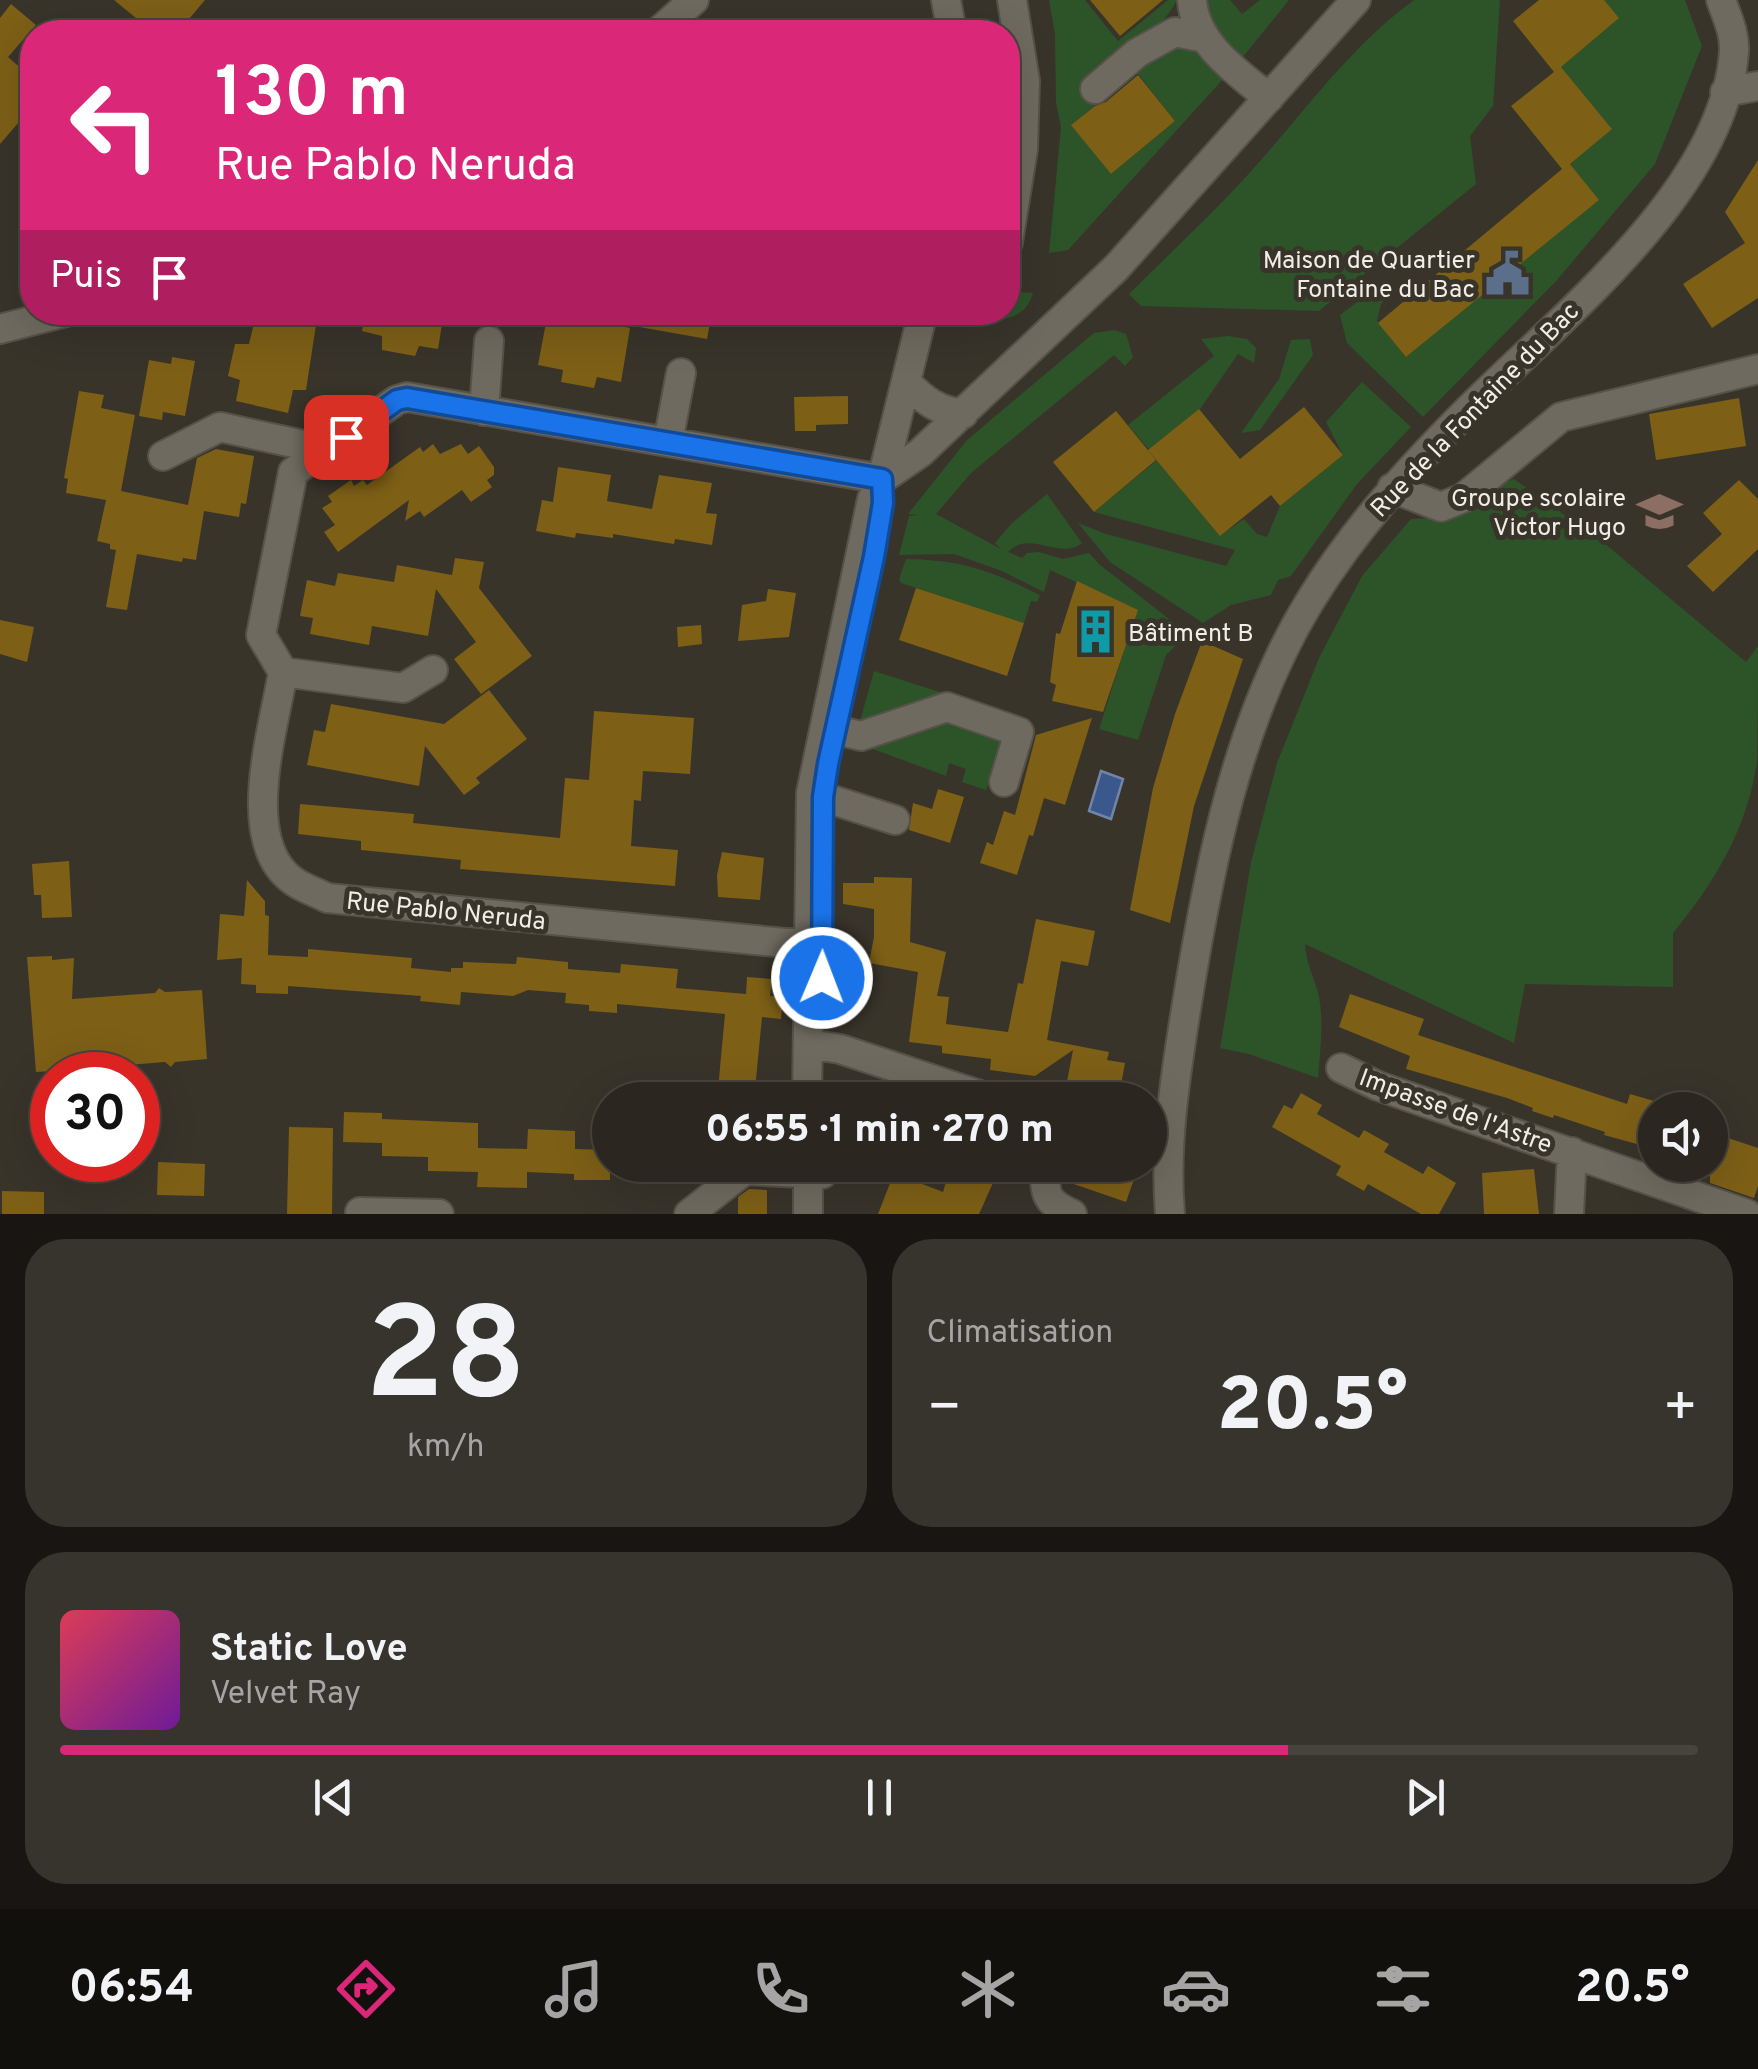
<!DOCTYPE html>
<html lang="fr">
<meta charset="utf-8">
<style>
body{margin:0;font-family:Overpass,sans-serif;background:#37332d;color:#f1f3f6;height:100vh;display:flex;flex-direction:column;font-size:38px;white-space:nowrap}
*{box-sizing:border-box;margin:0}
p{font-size:32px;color:#a6a5a5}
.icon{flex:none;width:55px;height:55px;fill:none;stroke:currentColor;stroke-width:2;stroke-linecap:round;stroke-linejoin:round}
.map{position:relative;height:1214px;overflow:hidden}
.side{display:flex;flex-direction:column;gap:25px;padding:25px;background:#181512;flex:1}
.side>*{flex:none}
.banner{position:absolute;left:20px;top:20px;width:1000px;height:305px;border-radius:40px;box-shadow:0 10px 40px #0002,0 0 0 2px #47443e;background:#db2777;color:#fff;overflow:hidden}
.fabs{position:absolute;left:1638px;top:1092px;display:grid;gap:20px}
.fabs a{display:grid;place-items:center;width:90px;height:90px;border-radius:50%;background:#2b2720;box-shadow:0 10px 40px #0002,0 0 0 2px #47443e;font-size:50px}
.speed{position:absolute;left:30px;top:1052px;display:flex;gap:20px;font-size:50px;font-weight:700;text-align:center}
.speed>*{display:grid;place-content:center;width:130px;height:130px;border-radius:50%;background:#2b2720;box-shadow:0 10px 40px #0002,0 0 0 2px #47443e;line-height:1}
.speed .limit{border:15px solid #d22;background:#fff;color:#111}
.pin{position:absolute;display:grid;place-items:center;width:85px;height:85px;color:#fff;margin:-42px;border-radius:20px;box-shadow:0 5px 15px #0006}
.me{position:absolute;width:110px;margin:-55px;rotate:1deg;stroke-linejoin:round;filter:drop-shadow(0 0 8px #0008)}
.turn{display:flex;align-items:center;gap:35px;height:210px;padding:0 30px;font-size:45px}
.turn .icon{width:130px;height:130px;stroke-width:2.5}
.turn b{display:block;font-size:70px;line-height:85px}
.then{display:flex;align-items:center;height:95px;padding:0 30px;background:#0003;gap:20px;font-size:38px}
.big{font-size:75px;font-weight:800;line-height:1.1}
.side .widget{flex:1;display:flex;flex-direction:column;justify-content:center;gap:15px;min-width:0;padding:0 35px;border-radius:40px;background:#37332d}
.side .dial{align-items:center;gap:0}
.dial b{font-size:130px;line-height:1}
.song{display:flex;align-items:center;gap:30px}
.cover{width:120px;height:120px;border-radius:15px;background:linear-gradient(135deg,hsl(350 70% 55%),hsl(280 70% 35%))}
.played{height:10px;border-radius:5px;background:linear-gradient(90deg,#db2777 75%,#47443e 75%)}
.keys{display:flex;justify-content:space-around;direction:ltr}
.heat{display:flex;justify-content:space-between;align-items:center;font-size:55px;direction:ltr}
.side .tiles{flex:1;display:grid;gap:25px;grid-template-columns:1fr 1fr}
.widget:last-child{grid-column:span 2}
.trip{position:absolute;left:592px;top:1082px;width:575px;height:100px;border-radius:50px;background:#2b2720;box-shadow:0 10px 40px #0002,0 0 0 2px #47443e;font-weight:800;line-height:100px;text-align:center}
.tabs{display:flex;height:160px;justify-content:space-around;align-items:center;background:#11100d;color:#a6a5a5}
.tabs .icon{width:70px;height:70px}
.tabs .current{color:#db2777}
.tabs b{font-size:45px;color:#f1f3f6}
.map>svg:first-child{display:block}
.green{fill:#2d5328}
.water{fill:#3b588d;stroke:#7285a8;stroke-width:2.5}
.building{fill:#7d5f16}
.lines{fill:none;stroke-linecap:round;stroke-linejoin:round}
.minor-casing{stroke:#565249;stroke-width:32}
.minor{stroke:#6f6a5f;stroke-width:28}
.route-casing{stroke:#114b97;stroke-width:25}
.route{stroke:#1a73e8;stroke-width:18}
.labels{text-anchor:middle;stroke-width:10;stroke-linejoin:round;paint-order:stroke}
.poi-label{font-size:25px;fill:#f1eee7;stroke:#39342a;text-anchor:end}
.street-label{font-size:25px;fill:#f1eee7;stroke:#39342a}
</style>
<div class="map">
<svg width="1758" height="1214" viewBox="0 0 1758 1214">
<rect width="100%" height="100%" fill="#39342a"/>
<!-- green -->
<path class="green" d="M1049 0H1085L1118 41 1168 0H1177C1156 38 1117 64 1085 92L1096 105 1072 124 1111 174 1175 121 1135 70 1163 42 1197 48 1224 78 1068 250 1049 253 1061 127 1056 103 1055 34Z
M1200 0H1230L1242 14 1260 0H1289L1242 58C1217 49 1210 23 1200 0Z
M1414 0H1500L1493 106 1470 136 1476 184 1319 311 1141 306 1129 294C1167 256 1207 219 1244 179 1300 118 1347 49 1414 0Z
M1604 0H1685L1702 46 1655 164 1557 280 1423 417 1347 343 1340 315 1377 287 1386 299 1381 304 1377 321 1406 357 1598 200 1570 164 1611 128 1561 67Z
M1014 292 1033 293C1025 321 999 323 976 313L1008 312Z
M1114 330 1126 334 1133 357 1125 366 1114 355 971 473 936 514 1001 549 995 543 1012 523 1047 494 1082 543C1059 561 1030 529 1008 552L1022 558 1027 553 1039 552 1063 559 1089 553 1099 564 1188 634 1166 655 1138 740 1099 729 1137 610 1050 570 1044 592 1002 571 954 554 899 555 909 516 918 515 908 514 967 440 1094 333Z
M1228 336 1247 339 1256 348 1254 363 1238 354 1200 409 1149 450 1128 425 1214 356 1201 339Z
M1310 339 1313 355 1260 430 1241 433 1279 379 1291 340Z
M1362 382 1411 427 1357 484 1291 576 1278 580 1271 595 1231 605 1203 623 1110 562 1078 523 1106 534 1226 566 1235 550 1094 512 1157 460 1222 534 1244 519 1257 534 1267 537 1280 506 1343 455 1326 422Z
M1514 479 1604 543 1746 662 1758 646C1758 683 1758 725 1757 762 1747 829 1715 882 1673 933V987L1525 984 1514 1043 1305 944C1306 965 1315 978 1319 997 1324 1024 1320 1051 1318 1078L1249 1054 1220 1048 1251 862 1277 763 1319 658 1362 576 1411 519C1432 518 1466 519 1483 504 1496 492 1494 487 1514 479Z
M906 559C961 560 990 570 1040 595L1037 602 1031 601 1024 623 901 583 899 579Z
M874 671 955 697 895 710 871 727 860 721Z
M947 716 1004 737 986 790 962 782 966 769 949 763 946 776 862 745Z"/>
<!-- water -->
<path class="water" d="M1101 771 1123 779 1111 819 1089 811Z"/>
<!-- building -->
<path class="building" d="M114 0H205L178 32H153Z
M1090 0H1163L1120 36Z
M1539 0H1604L1619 18 1561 67 1612 129 1570 164 1599 200 1406 357 1378 323 1562 169 1511 106 1554 72 1513 21Z
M11 4 36 25 8 57 32 78 20 93 32 107 0 144V18Z
M1138 75 1175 121 1111 174 1071 125 1095 106 1106 102Z
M1758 160V298L1712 328 1683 284 1745 243 1725 212Z
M277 312H318L306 390H293L288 413 236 401 240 380 228 376 235 344H249L254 323 275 326Z
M366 312H444L438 349 419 346 415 356 382 350V336L362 331Z
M548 312 573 316V312H607L605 323 630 328 621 382 597 377 594 388 561 382 563 370 538 365Z
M618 312H712L707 339 617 323Z
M172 357 195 361 185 416 163 412 162 420 139 416 149 360 171 364Z
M79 391 104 395 101 408 135 415 121 491 188 505 197 458 216 449 254 456 246 504 241 503 239 517 204 511 196 560 183 558 182 562 137 554 127 610 106 607 116 550 110 549V544L97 541 106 500 66 493 68 479 64 478Z
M848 396V424L816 425V431H795L794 397Z
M1739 398 1746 446 1656 460 1649 414Z
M1304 407 1343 455 1280 506 1271 495 1220 536 1148 450 1199 409 1240 459Z
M1116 411 1156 460 1094 512 1053 462Z
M433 444 440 454 461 444 468 454 479 446 494 467V475L487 480 492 487 471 502 462 490 424 517 420 511 405 521 409 500 338 552 324 532 335 525 322 508 332 502 328 496 351 480 354 486 363 480 367 485 420 447 423 452Z
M558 467 611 475 607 501 652 509 659 475 712 483 706 513 717 514 712 545 675 539 674 544 613 534V538L576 533 575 538 536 531 542 500 553 502Z
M1739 480 1758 499V549L1713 592 1687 566 1722 534 1703 513Z
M455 558 484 562 479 588 532 656 481 694 454 659 476 642 436 589 428 636 372 626 369 645 310 634 313 618 300 616 307 580 335 586 338 573 394 582 397 565 452 575Z
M1077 581 1138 610 1103 712 1052 701 1056 685 1050 682 1056 633 1060 634Z
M916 588 1024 623 1007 676 899 640Z
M768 589 796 593 789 637 738 641 742 605 766 601Z
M0 620 34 627 27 662 0 654Z
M701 625 702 644 678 647 677 627Z
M1202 641 1243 659 1194 806 1170 923 1130 910 1153 788 1175 714Z
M489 690 527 739 476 778 480 783 464 795 425 746 419 786 307 765 314 730 325 732 331 704 444 724Z
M594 711 694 718 690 774 643 771 641 801 634 800 631 846 678 850 675 886 460 869 461 860 361 850V841L298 834 300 804 414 814 413 823 560 838 565 778 589 780Z
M1092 718 1065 805 1044 798 1033 836 1029 835 1017 875 980 863 987 842 993 845 1004 811 1015 815 1036 735Z
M938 789 964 797 950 843 909 830 913 803 932 809Z
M722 852 764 858 760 900 718 897 717 875Z
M69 861 72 917 42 918 41 895H34L32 864Z
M874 877 912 878 910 942 946 952 937 996 949 997 946 1024 1008 1032 1018 983 1023 984 1036 919 1095 931 1088 966 1061 961 1047 1040 1109 1052 1107 1060 1125 1063 1119 1096 1066 1087 1073 1050 1035 1076 990 1070 991 1059 942 1053V1046L909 1042 918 972 869 963 874 937V909L843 904V883H874Z
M247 880 265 901V915L269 916 268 955 308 957V949L412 958 411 968 451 972V968H463V962L516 964 517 957 568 962V969L620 973 621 964 678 969 676 988 746 994 747 977 772 979 770 996 783 997 781 1019 762 1017 754 1100H717L725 1014 617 1004V1013L589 1011V1005L565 1003 566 993 528 990 513 996 461 992 460 1005 420 1001 421 996 288 986V994L256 993V985L241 984 242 958 217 960 220 914 244 916Z
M52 956V960L74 958 72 999 155 993 159 988 165 992 202 990 207 1059 175 1062 171 1067 165 1062 78 1069 73 1074 68 1070 36 1072 27 957Z
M1350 994 1424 1019 1418 1035 1627 1104 1630 1094 1654 1101 1651 1112 1655 1114V1149L1604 1135 1605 1132 1554 1115 1553 1118 1532 1111 1533 1108 1507 1098 1406 1069 1410 1056 1339 1027Z
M1301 1093 1322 1105 1317 1114 1359 1138 1364 1130 1389 1144 1384 1152 1423 1174 1428 1166 1456 1183 1439 1214H1421L1368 1184 1364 1191 1336 1175 1341 1166 1272 1127 1284 1105 1292 1109Z
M344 1112 382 1113V1119L478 1123V1148L527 1149 528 1129 575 1131V1149L610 1150V1180H574V1174L527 1172V1188L477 1187 478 1172 428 1171V1157L382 1156V1143L343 1142Z
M289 1127 333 1128 332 1214H287Z
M1710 1132 1758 1148V1186L1754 1198 1710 1183Z
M158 1162 205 1164 204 1196 157 1195Z
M951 1165H1001L979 1214H878L894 1173 943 1192Z
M1070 1165H1139L1126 1202 1065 1181Z
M1534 1169 1539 1214H1484L1482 1173Z
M749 1189 767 1190V1214H738V1197Z
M2 1191 44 1192V1214H2Z"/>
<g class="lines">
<defs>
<path id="minor" d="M946 0 952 32
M1192 0C1195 44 1237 72 1269 98
M658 32 694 0
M1095 89 1137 53 1175 32 1205 38
M1725 92 1758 86
M1008 242 1023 149 1025 81 1012 0
M0 329 66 312
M907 383C925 401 938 411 963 414
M484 411 489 341
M668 442 681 373
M163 456 220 427 326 450
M882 479 920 453 1116 268 1356 0
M1392 488 1441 507 1463 498 1561 417 1758 369
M283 672 403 688 433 670
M836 730 861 736 947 707 1019 732 1004 782
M823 797 895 820
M822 943H785L327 898C316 892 302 888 292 880 238 840 274 728 283 672L261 635 293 472 397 400 407 397 882 479
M821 1046 840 1049 995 1100
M1341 1068 1378 1086 1747 1214
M807 1100 811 793 872 499 882 479 923 312
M808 1165V1214
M1045 1165C1045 1194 1044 1201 1072 1214
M360 1212 439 1214
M689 1214 745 1170 822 1174
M1170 1214C1164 1144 1176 1072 1187 1003 1209 867 1237 720 1310 601 1354 529 1410 468 1469 409 1561 317 1725 189 1734 51 1735 33 1727 17 1721 0
M1569 1214 1572 1152"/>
</defs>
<!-- minor casing -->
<use href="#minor" class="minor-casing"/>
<!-- minor -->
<use href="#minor" class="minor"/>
</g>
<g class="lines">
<defs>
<path id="route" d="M346 437 397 400 407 398 882 479 883 503 874 557 828 764 823 797 822 978"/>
</defs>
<!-- route casing -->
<use href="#route" class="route-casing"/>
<!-- route -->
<use href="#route" class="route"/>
</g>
<!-- icons -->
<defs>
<symbol id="civic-bare" viewBox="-9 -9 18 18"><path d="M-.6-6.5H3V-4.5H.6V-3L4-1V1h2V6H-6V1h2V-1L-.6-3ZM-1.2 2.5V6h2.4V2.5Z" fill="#5c6f8a" stroke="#39342a" stroke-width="2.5" paint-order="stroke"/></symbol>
<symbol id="school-bare" viewBox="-9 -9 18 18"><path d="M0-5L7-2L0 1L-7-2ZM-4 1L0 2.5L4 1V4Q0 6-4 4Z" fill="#8d6e63" stroke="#39342a" stroke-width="2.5" paint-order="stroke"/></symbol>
<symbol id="building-bare" viewBox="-9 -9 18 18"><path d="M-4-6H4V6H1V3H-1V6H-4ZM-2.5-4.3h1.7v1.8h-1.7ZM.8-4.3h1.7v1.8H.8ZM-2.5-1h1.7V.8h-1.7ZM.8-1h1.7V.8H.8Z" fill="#0f9aa8" stroke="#39342a" stroke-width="2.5" paint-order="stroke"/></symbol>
</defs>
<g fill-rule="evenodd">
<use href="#civic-bare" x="1476" y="242" width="63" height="63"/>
<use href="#school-bare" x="1628" y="480" width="63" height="63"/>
<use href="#building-bare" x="1064" y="600" width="63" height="63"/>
</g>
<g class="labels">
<!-- poi labels -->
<g class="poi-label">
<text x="1475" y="268">Maison de Quartier<tspan x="1475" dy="29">Fontaine du Bac</tspan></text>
<text x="1626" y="506">Groupe scolaire<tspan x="1626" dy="29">Victor Hugo</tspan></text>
<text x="1128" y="641" text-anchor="start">Bâtiment B</text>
</g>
<!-- street labels -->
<g class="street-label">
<text transform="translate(1474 409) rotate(-46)" y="9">Rue de la Fontaine du Bac</text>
<text transform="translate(446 910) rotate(6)" y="9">Rue Pablo Neruda</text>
<text transform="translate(1456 1110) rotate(20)" y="9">Impasse de l'Astre</text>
</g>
</g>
</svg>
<div class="fabs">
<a><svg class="icon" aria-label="sound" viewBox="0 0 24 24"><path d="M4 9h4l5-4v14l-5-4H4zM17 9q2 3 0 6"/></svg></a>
</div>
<div class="speed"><div class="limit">30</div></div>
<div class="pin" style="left:346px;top:437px;background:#d93025"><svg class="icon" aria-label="arrive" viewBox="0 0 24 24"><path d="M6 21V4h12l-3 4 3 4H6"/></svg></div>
<svg class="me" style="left:822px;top:978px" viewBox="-20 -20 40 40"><circle r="17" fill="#1a73e8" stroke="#fff" stroke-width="3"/><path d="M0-11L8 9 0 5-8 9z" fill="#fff"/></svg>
<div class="trip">06:55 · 1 min · 270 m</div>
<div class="banner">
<div class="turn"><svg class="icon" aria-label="left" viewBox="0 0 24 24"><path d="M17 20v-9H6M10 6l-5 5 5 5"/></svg><div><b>130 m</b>Rue Pablo Neruda</div></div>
<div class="then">Puis<svg class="icon" aria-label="arrive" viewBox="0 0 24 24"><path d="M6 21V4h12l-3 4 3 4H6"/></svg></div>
</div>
</div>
<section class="side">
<div class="tiles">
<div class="widget dial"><b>28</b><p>km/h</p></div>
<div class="widget"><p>Climatisation</p>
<div class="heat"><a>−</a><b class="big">20.5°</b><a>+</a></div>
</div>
<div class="widget">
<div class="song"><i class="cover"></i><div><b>Static Love</b><p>Velvet Ray</p></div></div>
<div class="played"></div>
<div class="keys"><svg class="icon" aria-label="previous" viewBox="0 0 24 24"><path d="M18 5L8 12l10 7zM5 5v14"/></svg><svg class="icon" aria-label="pause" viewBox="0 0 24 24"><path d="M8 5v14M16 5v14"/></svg><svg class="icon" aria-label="next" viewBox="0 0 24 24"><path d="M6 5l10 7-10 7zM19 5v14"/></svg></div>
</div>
</div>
</section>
<nav class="tabs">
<b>06:54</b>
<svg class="icon current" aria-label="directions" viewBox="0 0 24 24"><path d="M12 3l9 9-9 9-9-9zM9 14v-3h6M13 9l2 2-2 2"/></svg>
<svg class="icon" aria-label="music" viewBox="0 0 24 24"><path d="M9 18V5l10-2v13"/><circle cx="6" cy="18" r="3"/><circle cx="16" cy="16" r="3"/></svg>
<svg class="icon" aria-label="phone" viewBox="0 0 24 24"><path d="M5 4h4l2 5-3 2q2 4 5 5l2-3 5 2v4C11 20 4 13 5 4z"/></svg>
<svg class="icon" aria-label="climate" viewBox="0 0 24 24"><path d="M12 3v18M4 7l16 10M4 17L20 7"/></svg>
<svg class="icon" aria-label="car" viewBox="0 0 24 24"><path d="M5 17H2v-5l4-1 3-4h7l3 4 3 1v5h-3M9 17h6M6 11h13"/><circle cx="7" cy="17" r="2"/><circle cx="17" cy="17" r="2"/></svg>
<svg class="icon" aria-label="filters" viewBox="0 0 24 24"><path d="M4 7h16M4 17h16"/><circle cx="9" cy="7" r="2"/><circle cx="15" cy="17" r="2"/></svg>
<b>20.5°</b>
</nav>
